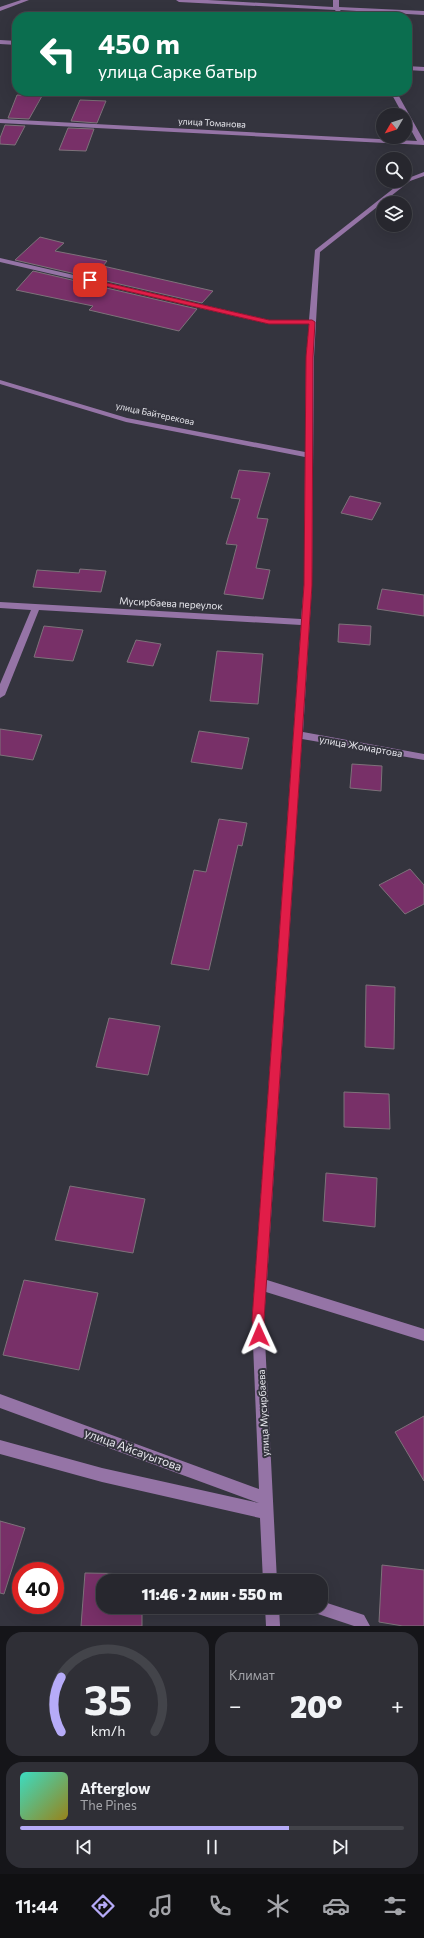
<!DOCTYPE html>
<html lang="ru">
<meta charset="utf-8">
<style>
body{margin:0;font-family:Commissioner,sans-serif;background:#2f2f36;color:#f1f3f6;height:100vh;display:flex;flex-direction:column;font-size:15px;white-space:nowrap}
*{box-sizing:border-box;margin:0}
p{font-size:13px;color:#a4a5aa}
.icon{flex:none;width:22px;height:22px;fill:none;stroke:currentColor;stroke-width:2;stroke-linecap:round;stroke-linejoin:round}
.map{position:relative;height:1626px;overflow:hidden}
.panel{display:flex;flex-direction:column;gap:6px;padding:6px;background:#151519;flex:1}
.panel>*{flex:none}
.guide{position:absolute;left:12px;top:12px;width:400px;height:84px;border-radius:16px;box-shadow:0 4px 16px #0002,0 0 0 1px #43444a;background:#0b6e4f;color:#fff;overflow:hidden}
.needle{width:26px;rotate:231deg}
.controls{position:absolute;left:376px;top:108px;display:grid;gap:8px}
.controls a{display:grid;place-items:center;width:36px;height:36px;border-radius:50%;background:#27272e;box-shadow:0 4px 16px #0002,0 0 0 1px #43444a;font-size:20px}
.speed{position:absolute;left:12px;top:1562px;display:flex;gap:8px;font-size:20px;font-weight:700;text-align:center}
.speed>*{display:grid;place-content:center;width:52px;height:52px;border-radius:50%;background:#27272e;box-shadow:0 4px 16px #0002,0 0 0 1px #43444a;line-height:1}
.speed .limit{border:6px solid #d22;background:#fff;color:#111}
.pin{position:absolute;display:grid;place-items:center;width:34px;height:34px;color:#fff;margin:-17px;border-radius:8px;box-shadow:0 2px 6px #0006}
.me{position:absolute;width:44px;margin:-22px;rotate:359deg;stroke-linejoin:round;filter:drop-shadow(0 0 3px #0008)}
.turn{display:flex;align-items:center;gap:14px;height:84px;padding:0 20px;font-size:18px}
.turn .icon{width:52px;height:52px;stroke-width:2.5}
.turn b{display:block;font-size:28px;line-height:34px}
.big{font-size:30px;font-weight:800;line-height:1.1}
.panel .tile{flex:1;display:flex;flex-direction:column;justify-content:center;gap:6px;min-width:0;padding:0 14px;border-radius:16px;background:#2f2f36}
.panel .dial{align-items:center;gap:0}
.dial svg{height:104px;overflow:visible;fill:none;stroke:#43444a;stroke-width:7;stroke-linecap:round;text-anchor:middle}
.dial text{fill:#f1f3f6;stroke:none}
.song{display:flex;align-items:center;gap:12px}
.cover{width:48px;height:48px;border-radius:6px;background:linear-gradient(135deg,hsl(170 70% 55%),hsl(50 70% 35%))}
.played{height:4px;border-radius:2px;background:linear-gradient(90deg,#b6abf8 70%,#43444a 70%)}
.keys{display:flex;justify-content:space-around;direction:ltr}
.heat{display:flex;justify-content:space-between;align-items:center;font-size:22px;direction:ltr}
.panel .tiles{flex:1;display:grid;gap:6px;grid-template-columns:1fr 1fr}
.tile:last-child{grid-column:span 2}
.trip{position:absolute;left:96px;top:1574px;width:232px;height:40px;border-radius:16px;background:#27272e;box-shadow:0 4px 16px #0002,0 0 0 1px #43444a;font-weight:800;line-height:40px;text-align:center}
.tabs{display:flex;height:64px;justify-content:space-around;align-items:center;background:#101012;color:#a4a5aa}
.tabs .icon{width:28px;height:28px}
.tabs .current{color:#b6abf8}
.tabs b{font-size:18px;color:#f1f3f6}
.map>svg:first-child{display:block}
.building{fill:#783068;stroke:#7d727a}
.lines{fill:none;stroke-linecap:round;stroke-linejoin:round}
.minor{fill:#9574a6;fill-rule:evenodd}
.route{fill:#e11d48;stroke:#92132f}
.labels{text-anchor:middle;stroke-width:4;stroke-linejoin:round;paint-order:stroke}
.far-street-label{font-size:9px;fill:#e6e6ec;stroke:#34343e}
.street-label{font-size:10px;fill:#e6e6ec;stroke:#34343e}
.near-street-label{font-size:12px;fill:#e6e6ec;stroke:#34343e}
</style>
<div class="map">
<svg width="424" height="1626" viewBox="0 0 424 1626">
<rect width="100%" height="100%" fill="#34343e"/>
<!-- building -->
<path class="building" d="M17 95 42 96 29 119 8 118Z
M80 100 106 101 97 123 71 121Z
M5 125 25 126 15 145 0 144V138Z
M68 128 94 129 86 151 59 150Z
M40 237 64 243 55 251 107 261 103 266 213 291 202 303 15 260Z
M33 271 197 309 179 331 89 310 93 306 16 290Z
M239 470 270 473 257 518 268 519 256 568 270 570 263 599 224 594 237 545 226 544 240 499 231 498Z
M350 496 381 503 372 520 341 513Z
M80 569 106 571 101 592 33 587 37 570 79 573Z
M382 589 424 595V616L377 609Z
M339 624 371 626 370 645 338 642Z
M44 626 83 630 73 661 34 657Z
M136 640 161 644 153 666 127 662Z
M217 651 263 654 258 704 210 701Z
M0 729 42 735 33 760 0 755Z
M199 731 249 738 242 769 191 762Z
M352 764 382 766 381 791 350 788Z
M219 819 247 823 242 846 238 845 209 970 171 964 194 870 206 872Z
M410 869 424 885V904L405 914 379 885Z
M366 985 395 987 394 1049 365 1047Z
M109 1018 160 1026 148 1075 96 1067Z
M344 1092 389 1094 390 1129 344 1127Z
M326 1173 377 1178 375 1227 323 1221Z
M70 1186 145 1199 133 1253 55 1240Z
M24 1280 98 1293 79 1370 3 1355Z
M424 1416V1481L395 1432Z
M0 1521 25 1528 4 1594 0 1593Z
M382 1565 424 1570V1626H403L379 1622Z
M85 1573 144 1574 143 1581H103V1607H142V1626H81Z"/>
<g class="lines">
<!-- minor -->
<path class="minor" d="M21 0H29L0 11V7Z
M176 0H208L333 7V0H339V7L424 11V15L340 10 346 17H340L335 10 179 2Z
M0 40 17 41V45L0 44Z
M407 66 424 67V71L407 70Z
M390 91H396L424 141V145L0 123V119L417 141 405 119V115H403Z
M424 172V176L410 181 320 252 314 357 312 585 303 732 424 754V760L302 739 267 1280 424 1329V1341L266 1292 264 1320 277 1581H263L260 1518 102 1482 0 1454V1440L102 1468 259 1503 0 1408V1394L259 1489 252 1320 301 625 39 610 5 695 0 698V684L31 610 0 608V602L301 619 304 585 305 457 126 422 0 384V380L127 418 305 452 306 357 309 324H269L0 262V258L269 320H309L315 250 403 181H405L406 179Z
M321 1601 364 1615 370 1626H354L312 1612 310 1607H321Z
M265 1607H279L280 1626H266Z"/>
</g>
<!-- route -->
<path class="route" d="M90 279 269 320H312L315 322 313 357 312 585 264 1320 265 1335 263 1339 259 1341 255 1339 252 1320 304 585 306 357 309 324H269L88 282V279Z"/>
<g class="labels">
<!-- far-street labels -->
<g class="far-street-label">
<text transform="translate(212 123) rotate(3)" y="3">улица Томанова</text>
<text transform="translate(155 414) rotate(12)" y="3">улица Байтерекова</text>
</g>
<!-- street labels -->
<g class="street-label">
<text transform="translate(171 603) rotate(3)" y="4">Мусирбаева переулок</text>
<text transform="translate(361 746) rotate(10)" y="4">улица Жомартова</text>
<text transform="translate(263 1413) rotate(-93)" y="4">улица Мусирбаева</text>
</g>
<!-- near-street labels -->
<g class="near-street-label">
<text transform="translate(133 1450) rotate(20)" y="4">улица Айсауытова</text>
</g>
</g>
</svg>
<div class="controls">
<a><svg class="needle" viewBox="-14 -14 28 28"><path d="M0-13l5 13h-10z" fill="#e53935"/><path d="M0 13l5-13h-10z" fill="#a4a5aa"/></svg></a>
<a><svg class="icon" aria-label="search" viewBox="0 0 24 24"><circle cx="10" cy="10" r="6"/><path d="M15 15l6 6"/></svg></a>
<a><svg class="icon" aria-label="layers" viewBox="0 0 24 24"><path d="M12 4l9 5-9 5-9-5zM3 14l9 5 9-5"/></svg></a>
</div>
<div class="speed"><div class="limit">40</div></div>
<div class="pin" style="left:90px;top:280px;background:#d93025"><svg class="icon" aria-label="arrive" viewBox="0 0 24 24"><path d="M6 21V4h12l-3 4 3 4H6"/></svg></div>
<svg class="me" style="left:259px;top:1335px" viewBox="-20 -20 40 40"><path d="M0-17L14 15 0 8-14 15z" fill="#e11d48" stroke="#fff" stroke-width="4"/></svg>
<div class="trip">11:46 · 2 мин · 550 m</div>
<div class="guide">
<div class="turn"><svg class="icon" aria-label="left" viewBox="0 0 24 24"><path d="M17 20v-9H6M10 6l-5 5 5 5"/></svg><div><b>450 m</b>улица Сарке батыр</div></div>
</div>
</div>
<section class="panel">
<div class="tiles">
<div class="tile dial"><svg viewBox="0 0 100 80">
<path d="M14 69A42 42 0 1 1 86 69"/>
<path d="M14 69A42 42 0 0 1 14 27" stroke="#b6abf8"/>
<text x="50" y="56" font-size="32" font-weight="700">35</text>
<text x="50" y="72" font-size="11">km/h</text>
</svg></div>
<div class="tile"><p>Климат</p>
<div class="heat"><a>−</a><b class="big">20°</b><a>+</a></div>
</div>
<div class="tile">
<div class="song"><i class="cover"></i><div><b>Afterglow</b><p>The Pines</p></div></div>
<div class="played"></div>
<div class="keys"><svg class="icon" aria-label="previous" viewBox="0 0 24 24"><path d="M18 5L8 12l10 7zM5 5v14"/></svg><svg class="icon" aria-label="pause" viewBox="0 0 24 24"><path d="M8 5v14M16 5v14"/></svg><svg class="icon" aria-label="next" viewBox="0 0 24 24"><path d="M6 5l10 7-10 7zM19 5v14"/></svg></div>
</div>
</div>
</section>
<nav class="tabs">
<b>11:44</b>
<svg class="icon current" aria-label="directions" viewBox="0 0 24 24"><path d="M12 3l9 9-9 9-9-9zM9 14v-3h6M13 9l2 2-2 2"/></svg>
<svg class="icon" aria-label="music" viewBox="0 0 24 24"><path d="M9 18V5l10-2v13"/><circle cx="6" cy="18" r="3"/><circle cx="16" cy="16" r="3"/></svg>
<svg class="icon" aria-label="phone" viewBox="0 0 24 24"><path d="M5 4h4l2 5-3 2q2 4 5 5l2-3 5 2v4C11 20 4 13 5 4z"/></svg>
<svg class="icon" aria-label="climate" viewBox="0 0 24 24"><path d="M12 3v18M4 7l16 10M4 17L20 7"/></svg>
<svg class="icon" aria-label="car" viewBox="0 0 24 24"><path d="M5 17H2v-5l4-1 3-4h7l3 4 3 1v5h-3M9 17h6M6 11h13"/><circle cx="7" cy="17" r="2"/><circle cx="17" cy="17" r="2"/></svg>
<svg class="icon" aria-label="filters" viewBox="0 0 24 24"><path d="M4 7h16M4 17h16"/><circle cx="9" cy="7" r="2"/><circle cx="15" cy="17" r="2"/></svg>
</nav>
